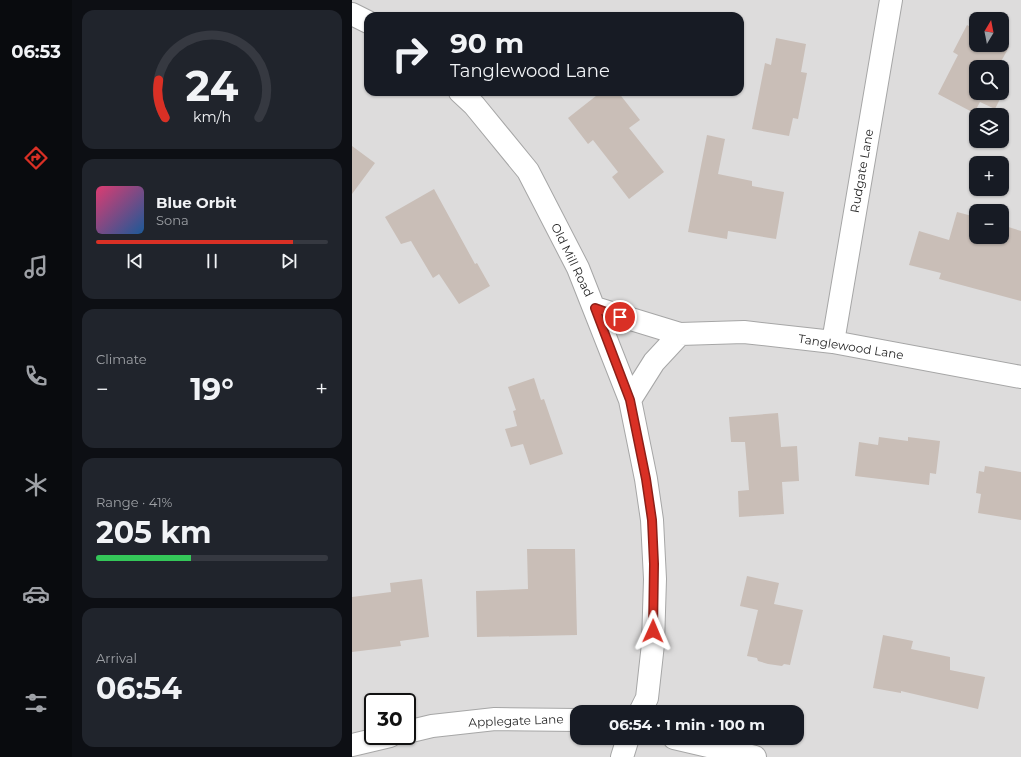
<!DOCTYPE html>
<meta charset="utf-8">
<style>
body{margin:0;font-family:Montserrat,sans-serif;background:#20242c;color:#f1f3f6;height:100vh;display:flex;flex-direction:column;font-size:15px;white-space:nowrap}
*{box-sizing:border-box;margin:0}
p{font-size:13px;color:#9ea1a6}
.icon{flex:none;width:22px;height:22px;fill:none;stroke:currentColor;stroke-width:2;stroke-linecap:round;stroke-linejoin:round}
.map{position:relative;flex:1;overflow:hidden}
.side{display:flex;flex-direction:column;gap:10px;padding:10px;background:#0d0f14;width:280px}
.side>*{flex:none}
.top-card{position:absolute;left:12px;top:12px;width:380px;height:84px;border-radius:12px;box-shadow:0 1px 3px #0004;background:#171b24;color:#f1f3f6;overflow:hidden}
.needle{width:26px;rotate:10deg}
.fabs{position:absolute;left:617px;top:12px;display:grid;gap:8px}
.fabs a{display:grid;place-items:center;width:40px;height:40px;border-radius:8px;background:#171b24;box-shadow:0 1px 3px #0004;font-size:20px}
.speed{position:absolute;left:12px;top:693px;display:flex;gap:8px;font-size:20px;font-weight:700;text-align:center}
.speed>*{display:grid;place-content:center;width:52px;height:52px;border-radius:50%;background:#171b24;box-shadow:0 1px 3px #0004;line-height:1}
.speed .limit{border:2px solid #111;border-radius:6px;background:#fff;color:#111}
.pin{position:absolute;display:grid;place-items:center;width:34px;height:34px;color:#fff;margin:-17px;border:2px solid #fff;border-radius:50%;box-shadow:0 1px 4px #0007}
.me{position:absolute;width:44px;margin:-22px;rotate:1deg;stroke-linejoin:round;filter:drop-shadow(0 0 3px #0008)}
.turn{display:flex;align-items:center;gap:14px;height:84px;padding:0 20px;font-size:18px}
.turn .icon{width:52px;height:52px;stroke-width:2.5}
.turn b{display:block;font-size:28px;line-height:34px}
.big{font-size:30px;font-weight:700;line-height:1.1}
.side .card{flex:1;display:flex;flex-direction:column;justify-content:center;gap:6px;min-width:0;padding:0 14px;border-radius:12px;background:#20242c}
.side .dial{align-items:center;gap:0}
.dial svg{height:104px;overflow:visible;fill:none;stroke:#363941;stroke-width:7;stroke-linecap:round;text-anchor:middle}
.dial text{fill:#f1f3f6;stroke:none}
.song{display:flex;align-items:center;gap:12px}
.cover{width:48px;height:48px;border-radius:6px;background:linear-gradient(135deg,hsl(340 70% 55%),hsl(210 70% 35%))}
.played{height:4px;border-radius:2px;background:linear-gradient(90deg,#d93025 85%,#363941 85%)}
.keys{display:flex;justify-content:space-around;direction:ltr}
.heat{display:flex;justify-content:space-between;align-items:center;font-size:22px;direction:ltr}
.charge{height:6px;border-radius:3px;background:linear-gradient(90deg,#34c759 41%,#363941 0)}
.trip{position:absolute;left:218px;top:705px;width:234px;height:40px;border-radius:12px;background:#171b24;box-shadow:0 1px 3px #0004;font-weight:700;line-height:40px;text-align:center}
main{display:flex;flex:1;min-height:0}
.dock{display:flex;flex-direction:column;width:72px;justify-content:space-around;align-items:center;background:#090b0e;color:#9ea1a6}
.dock .icon{width:28px;height:28px}
.dock .current{color:#d93025}
.dock b{font-size:18px;color:#f1f3f6}
.map>svg:first-child{display:block}
.residential{fill:#dddcdc;fill-rule:evenodd}
.building{fill:#c9beb7}
.lines{fill:none;stroke-linecap:round;stroke-linejoin:round}
.minor-casing{stroke:#a6a6a6;stroke-width:24}
.minor{stroke:#fff;stroke-width:22}
.route-casing{stroke:#8d1f18;stroke-width:10}
.route{stroke:#d93025;stroke-width:7}
.labels{text-anchor:middle;stroke-width:3.5;stroke-linejoin:round;paint-order:stroke}
.street-label{font-size:12px;fill:#1f1f1f;stroke:#fff}
</style>
<main>
<nav class="dock">
<b>06:53</b>
<svg class="icon current" aria-label="directions" viewBox="0 0 24 24"><path d="M12 3l9 9-9 9-9-9zM9 14v-3h6M13 9l2 2-2 2"/></svg>
<svg class="icon" aria-label="music" viewBox="0 0 24 24"><path d="M9 18V5l10-2v13"/><circle cx="6" cy="18" r="3"/><circle cx="16" cy="16" r="3"/></svg>
<svg class="icon" aria-label="phone" viewBox="0 0 24 24"><path d="M5 4h4l2 5-3 2q2 4 5 5l2-3 5 2v4C11 20 4 13 5 4z"/></svg>
<svg class="icon" aria-label="climate" viewBox="0 0 24 24"><path d="M12 3v18M4 7l16 10M4 17L20 7"/></svg>
<svg class="icon" aria-label="car" viewBox="0 0 24 24"><path d="M5 17H2v-5l4-1 3-4h7l3 4 3 1v5h-3M9 17h6M6 11h13"/><circle cx="7" cy="17" r="2"/><circle cx="17" cy="17" r="2"/></svg>
<svg class="icon" aria-label="filters" viewBox="0 0 24 24"><path d="M4 7h16M4 17h16"/><circle cx="9" cy="7" r="2"/><circle cx="15" cy="17" r="2"/></svg>
</nav>
<section class="side">
<div class="card dial"><svg viewBox="0 0 100 80">
<path d="M14 69A42 42 0 1 1 86 69"/>
<path d="M14 69A42 42 0 0 1 9 40" stroke="#d93025"/>
<text x="50" y="56" font-size="32" font-weight="700">24</text>
<text x="50" y="72" font-size="11">km/h</text>
</svg></div>
<div class="card">
<div class="song"><i class="cover"></i><div><b>Blue Orbit</b><p>Sona</p></div></div>
<div class="played"></div>
<div class="keys"><svg class="icon" aria-label="previous" viewBox="0 0 24 24"><path d="M18 5L8 12l10 7zM5 5v14"/></svg><svg class="icon" aria-label="pause" viewBox="0 0 24 24"><path d="M8 5v14M16 5v14"/></svg><svg class="icon" aria-label="next" viewBox="0 0 24 24"><path d="M6 5l10 7-10 7zM19 5v14"/></svg></div>
</div>
<div class="card"><p>Climate</p>
<div class="heat"><a>−</a><b class="big">19°</b><a>+</a></div>
</div>
<div class="card"><p>Range · 41%</p><b class="big">205 km</b><div class="charge"></div></div>
<div class="card"><p>Arrival</p><b class="big">06:54</b></div>
</section>
<div class="map">
<svg width="669" height="757" viewBox="0 0 669 757">
<rect width="100%" height="100%" fill="#f1ece4"/>
<!-- residential -->
<path class="residential" d="M0 0H669V757H0ZM16 16H388V92H16ZM624 19H650V45H624ZM624 67H650V93H624ZM624 115H650V141H624ZM624 163H650V189H624ZM624 211H650V237H624ZM21 702H55V736H21ZM225 712H445V738H225Z"/>
<!-- building -->
<path class="building" d="M615 25 624 30V45H650V43L657 47 646 67H624V93H650V89L652 91 643 109 628 102 622 113 586 94 606 55 601 52Z
M424 38 454 44 449 72 455 73 446 119 441 118 437 136 400 129 413 63 419 65Z
M249 92H266L288 120 277 128 312 172 277 199 260 177 266 172 241 140 236 144 216 118Z
M355 135 373 139 366 174 400 181V186L432 192 424 239 376 231 375 239 336 232Z
M0 146 23 163 0 194Z
M82 189 123 264 125 263 138 286 107 304 87 274 81 278 59 241 49 244 33 217Z
M605 212 624 217V237H650V225L669 231V301L587 279 589 273 557 265 567 231 597 240Z
M182 378 189 400 192 399 211 454 178 465 171 444 159 447 153 429 165 426 161 411 164 410 156 387Z
M426 413 429 447 445 446 447 481 430 482 432 514 387 517 386 491 397 490 393 442H379L377 417Z
M527 437 556 441V437L588 441 584 474 578 473 577 485 503 476 507 442 526 445Z
M633 466 669 472V520L626 513 629 494 624 493 627 471 632 472Z
M175 549H223L225 635 125 637 124 591 176 589Z
M395 576 427 583 422 604 451 610 438 665 432 664 430 666 416 664 406 661 405 658 395 656 406 610 388 606Z
M70 579 77 637 48 641 49 646 0 652V597L39 592 38 583Z
M531 635 561 641 559 649 598 657V670L633 677 626 709 549 691V693L521 688Z"/>
<g class="lines">
<defs>
<path id="minor" d="M0 14 16 22
M108 92 122 105 176 171 226 268 278 400 294 479 300 520 303 579 301 644 295 698 288 712
M243 308 328 334 392 332 481 342 669 377
M481 342 539 0
M278 400 302 362 328 334
M55 732 80 726 143 719 225 720
M322 738 403 757
M0 745 38 736
M270 757 276 738"/>
</defs>
<!-- minor casing -->
<use href="#minor" class="minor-casing"/>
<!-- minor -->
<use href="#minor" class="minor"/>
</g>
<g class="lines">
<defs>
<path id="route" d="M268 317 243 308 278 400 294 479 300 520 302 564 301 631"/>
</defs>
<!-- route casing -->
<use href="#route" class="route-casing"/>
<!-- route -->
<use href="#route" class="route"/>
</g>
<g class="labels">
<!-- street labels -->
<g class="street-label">
<text transform="translate(510 171) rotate(-80)" y="4">Rudgate Lane</text>
<text transform="translate(220 260) rotate(64)" y="4">Old Mill Road</text>
<text transform="translate(499 347) rotate(9)" y="4">Tanglewood Lane</text>
<text transform="translate(164 721) rotate(-2)" y="4">Applegate Lane</text>
</g>
</g>
</svg>
<div class="fabs">
<a><svg class="needle" viewBox="-14 -14 28 28"><path d="M0-13l5 13h-10z" fill="#e53935"/><path d="M0 13l5-13h-10z" fill="#9ea1a6"/></svg></a>
<a><svg class="icon" aria-label="search" viewBox="0 0 24 24"><circle cx="10" cy="10" r="6"/><path d="M15 15l6 6"/></svg></a>
<a><svg class="icon" aria-label="layers" viewBox="0 0 24 24"><path d="M12 4l9 5-9 5-9-5zM3 14l9 5 9-5"/></svg></a>
<a>+</a>
<a>−</a>
</div>
<div class="speed"><div class="limit">30</div></div>
<div class="pin" style="left:268px;top:317px;background:#d93025"><svg class="icon" aria-label="arrive" viewBox="0 0 24 24"><path d="M6 21V4h12l-3 4 3 4H6"/></svg></div>
<svg class="me" style="left:301px;top:631px" viewBox="-20 -20 40 40"><path d="M0-17L14 15 0 8-14 15z" fill="#d93025" stroke="#fff" stroke-width="4"/></svg>
<div class="trip">06:54 · 1 min · 100 m</div>
<div class="top-card">
<div class="turn"><svg class="icon" aria-label="right" viewBox="0 0 24 24"><path d="M7 20v-9h11M14 6l5 5-5 5"/></svg><div><b>90 m</b>Tanglewood Lane</div></div>
</div>
</div>
</main>
